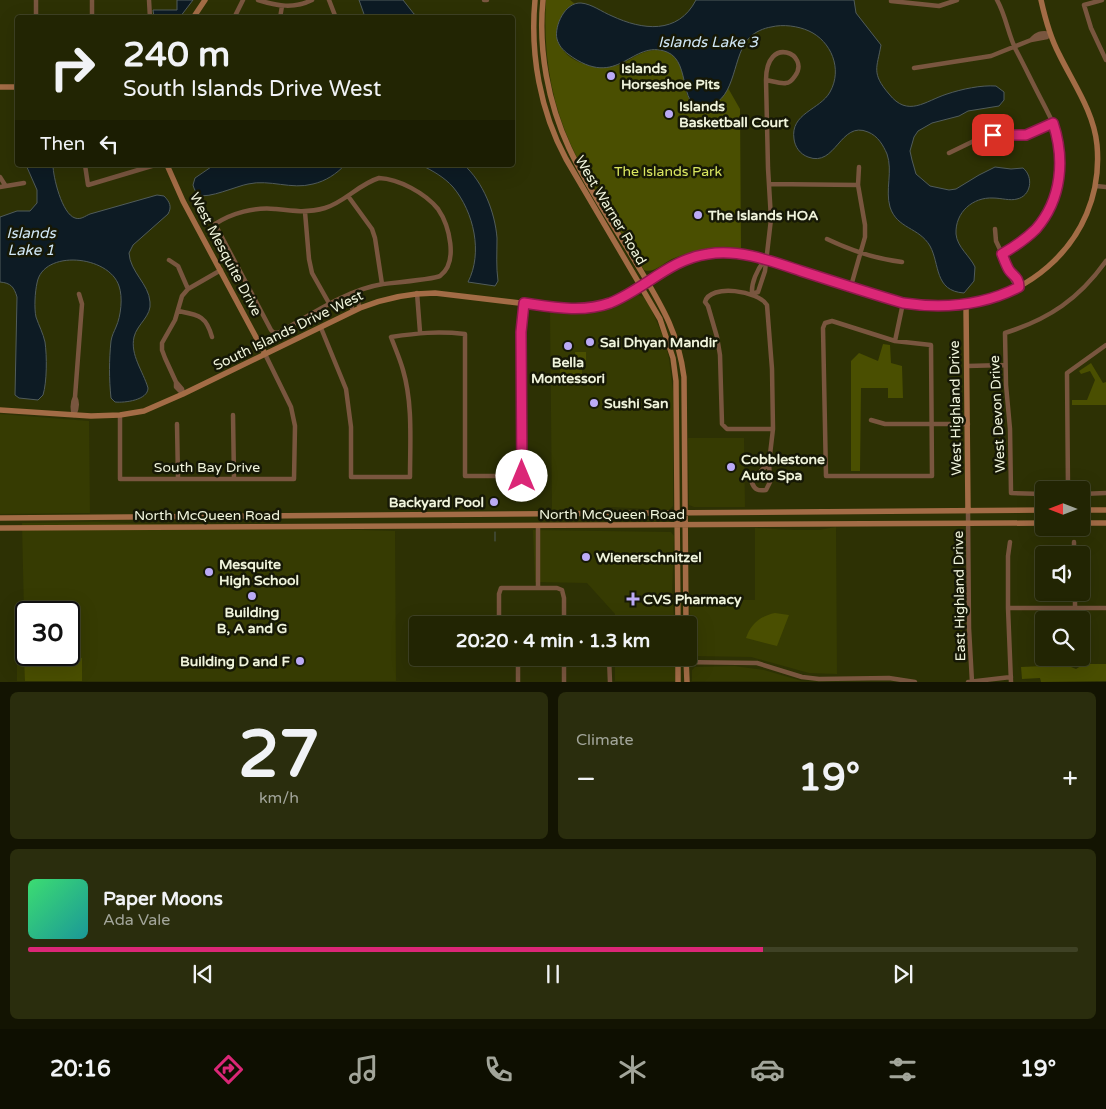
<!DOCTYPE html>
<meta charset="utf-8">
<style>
body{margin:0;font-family:"Varela Round",sans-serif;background:#2a2d0d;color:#f1f3f6;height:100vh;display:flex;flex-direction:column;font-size:19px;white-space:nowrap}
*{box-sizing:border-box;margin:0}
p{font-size:16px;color:#a2a59a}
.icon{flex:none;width:28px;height:28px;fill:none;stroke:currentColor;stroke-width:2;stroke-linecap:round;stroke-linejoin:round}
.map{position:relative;height:682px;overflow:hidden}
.sheet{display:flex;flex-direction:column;gap:10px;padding:10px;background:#131402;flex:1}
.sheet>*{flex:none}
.hud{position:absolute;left:15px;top:15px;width:500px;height:152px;border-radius:5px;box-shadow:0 5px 20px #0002,0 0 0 1px #3f4225;background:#222503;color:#f1f3f6;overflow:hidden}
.needle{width:32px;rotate:270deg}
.buttons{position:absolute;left:1035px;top:481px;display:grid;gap:10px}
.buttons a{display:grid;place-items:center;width:55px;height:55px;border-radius:5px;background:#222503;box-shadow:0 5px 20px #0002,0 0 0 1px #3f4225;font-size:25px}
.speed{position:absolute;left:15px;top:601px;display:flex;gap:10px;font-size:25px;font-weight:700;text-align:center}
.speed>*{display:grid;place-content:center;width:65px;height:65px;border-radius:50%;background:#222503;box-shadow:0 5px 20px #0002,0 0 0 1px #3f4225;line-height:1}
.speed .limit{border:2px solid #111;border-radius:8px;background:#fff;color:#111}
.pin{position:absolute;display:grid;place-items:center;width:42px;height:42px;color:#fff;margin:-21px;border-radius:10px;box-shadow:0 2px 8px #0006}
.me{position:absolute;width:55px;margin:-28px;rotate:0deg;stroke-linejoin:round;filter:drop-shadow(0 0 4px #0008)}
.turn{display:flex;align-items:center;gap:18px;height:105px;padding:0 25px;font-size:22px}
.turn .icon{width:65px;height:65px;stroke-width:2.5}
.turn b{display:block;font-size:35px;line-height:42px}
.then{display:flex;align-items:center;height:48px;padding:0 25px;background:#0003;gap:10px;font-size:19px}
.big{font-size:38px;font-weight:700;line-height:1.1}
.sheet .tile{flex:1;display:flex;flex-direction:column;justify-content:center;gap:8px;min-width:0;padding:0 18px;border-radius:8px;background:#2a2d0d}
.sheet .dial{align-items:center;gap:0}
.dial b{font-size:65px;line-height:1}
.song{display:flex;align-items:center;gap:15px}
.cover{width:60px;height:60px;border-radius:8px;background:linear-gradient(135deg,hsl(140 70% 55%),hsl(180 70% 35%))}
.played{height:5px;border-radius:2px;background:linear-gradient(90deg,#db2777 70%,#3f4225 70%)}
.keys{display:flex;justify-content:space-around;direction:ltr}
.heat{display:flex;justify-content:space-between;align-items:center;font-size:28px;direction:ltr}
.sheet .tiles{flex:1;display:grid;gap:10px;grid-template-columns:1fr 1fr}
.tile:last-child{grid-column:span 2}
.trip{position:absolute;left:409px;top:616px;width:288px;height:50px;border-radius:5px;background:#222503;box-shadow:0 5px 20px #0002,0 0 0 1px #3f4225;font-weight:700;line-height:50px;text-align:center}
.tabs{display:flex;height:80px;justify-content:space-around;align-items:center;background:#0e0f01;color:#a2a59a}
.tabs .icon{width:35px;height:35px}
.tabs .current{color:#db2777}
.tabs b{font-size:22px;color:#f1f3f6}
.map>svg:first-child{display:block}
.built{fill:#363b02;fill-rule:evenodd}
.green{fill:#4a4f01}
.water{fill:#0d1b24;stroke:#515c5b}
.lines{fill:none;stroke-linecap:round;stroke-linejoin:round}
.stream{stroke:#515c5b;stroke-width:1}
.street{stroke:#79563f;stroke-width:4.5}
.secondary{stroke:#a36c46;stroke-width:5.5}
.route-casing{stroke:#8e194d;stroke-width:12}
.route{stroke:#db2777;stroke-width:9}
.poi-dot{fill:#bbaaf6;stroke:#161806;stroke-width:2}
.labels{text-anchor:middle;stroke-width:5;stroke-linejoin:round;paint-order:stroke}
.poi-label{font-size:14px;font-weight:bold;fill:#f0f4dc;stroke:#161806;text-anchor:start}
.park-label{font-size:14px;fill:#dbe860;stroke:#161806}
.street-label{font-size:14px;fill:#f0f4dc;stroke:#161806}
.water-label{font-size:15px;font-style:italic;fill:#d0e7f6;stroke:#161806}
</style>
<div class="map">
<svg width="1106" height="682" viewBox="0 0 1106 682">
<rect width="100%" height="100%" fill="#2d3104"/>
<!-- built -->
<path class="built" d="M638 295 644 297 649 304 665 341 669 359 673 391V506L669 510 611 507 596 510H552L550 312H593L613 306Z
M0 414 89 421 90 513 0 514Z
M688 438H744L745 507H694L689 505Z
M93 522 395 531 396 681H17V614H24L22 523ZM26 612H69V655H26Z
M836 527 837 674 809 673 751 657 692 656 690 653V600H755V528L795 530H819Z
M533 530 671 532 674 536 672 598 675 625H615V614L587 583 535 582Z
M615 658H675V681H615Z
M734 666 764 670 802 681H692V670L695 667Z"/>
<!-- green -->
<path class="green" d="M546 0H570L575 4C568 7 564 13 560 20 552 38 562 56 581 63 586 65 614 67 619 65 622 64 626 61 629 60 641 53 655 46 669 53 688 62 680 85 690 100L722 97 728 88 740 109 741 249C717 246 695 250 672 259 664 263 653 274 644 270 620 229 591 188 571 145 550 99 543 50 546 0Z
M883 344 890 345 891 363 902 366 903 398H888V388H861L860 471H851V361L859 353 878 361Z
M575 352H586V364L582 365V378H564L560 375V360H575Z
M1091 363 1103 383 1106 382V405H1072V400H1087L1095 380 1090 371 1081 374 1079 371Z
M775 613 789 615 777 646 746 638C751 624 760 616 775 613Z
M24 658H82V681H25Z
M1084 664H1106V681L1041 682 1040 678 1022 679 1021 667 1066 665 1076 669Z"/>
<!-- water -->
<path class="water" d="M177 0H193L180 17H154L153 10H177Z
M359 0H403L414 14 420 17H365Z
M696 0H854L856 13 881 45C877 68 871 73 889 94 908 118 925 101 947 94 962 89 981 85 996 86L1004 92V100L999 106 968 111 959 116 932 123 918 131 914 137 910 151 912 160 916 174 930 186 949 190 956 189 979 175 995 167 1011 169 1023 168C1034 177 1031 196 1017 199 1010 201 1001 198 993 198 973 197 955 212 956 234 957 247 970 256 975 267L974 281 964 293C934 291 940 264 930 246 919 227 897 229 890 207 885 190 893 171 887 154 883 145 878 136 868 132 840 120 836 168 808 157 800 154 795 147 794 139 790 113 820 110 830 92 843 69 831 41 809 31 798 26 783 24 771 27 764 28 755 32 750 37 732 54 737 98 709 106 676 115 693 62 667 52 631 38 619 92 568 54 563 50 559 46 557 39 554 26 565 2 581 3 592 4 602 12 612 16 642 30 678 35 696 0Z
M26 165H53C53 177 62 214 75 218 81 220 85 216 90 214L157 195 164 196C170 202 172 207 168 214L133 245 129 253C130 272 149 284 150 302 152 316 137 324 134 337 130 355 143 371 148 388 148 400 125 403 115 402L111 398C109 379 109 360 111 341 112 335 114 332 116 327 121 316 123 297 119 286 109 255 43 249 37 283 35 292 34 308 36 317 39 326 43 333 45 342 47 356 47 382 43 395L38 400 19 398 15 395 17 297C14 287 11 283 0 282V217L17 211H30L37 203V190Z
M214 165H345C336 174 326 181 313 184 291 190 270 179 248 184 237 186 208 199 199 195 196 193 194 189 193 185L195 178Z
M421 165H464C483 182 495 212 497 238 497 253 496 267 498 281L495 286 468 282C483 253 474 212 453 187 444 177 433 171 421 165Z"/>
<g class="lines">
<!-- stream -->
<path class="stream" d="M495 541V532"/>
<!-- street -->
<path class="street" d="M36 0V18
M92 0V18
M149 0 150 18
M258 0C277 6 294 9 312 0
M329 0 336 18
M484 0H487
M997 0C1006 16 1008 34 1016 50 1025 67 1033 84 1042 101 1048 113 1056 126 1058 140 1065 171 1057 205 1035 229 1026 240 1014 247 1002 254
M1102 0 1084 5 1091 28 1106 60
M891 1 939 6 957 0
M234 18 243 0
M280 18 282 6
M1031 40C1037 34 1041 32 1050 34
M914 68 991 56 1031 40 1047 37 1050 34
M949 153 980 138 993 135H1026L1053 123
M85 165 88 185 155 165
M0 177 5 185
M379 178C399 179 425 193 438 209 449 225 459 262 440 276 435 279 392 283 383 284 346 290 312 314 280 332L274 333 271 330 215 224C232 213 254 207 275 209 292 211 308 213 325 208 345 202 359 184 379 178Z
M769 184 858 185
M1096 186 1106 187
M0 187 24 183
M348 196 372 229 375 238 382 284
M305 212 309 259 312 273 330 305
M995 229 996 241 1011 273C1011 279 1013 283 1019 287
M827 239C850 250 876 259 902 262
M169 260 178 266 188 289
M1011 273C1016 276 1019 280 1019 287
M851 286 865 237V225L858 185 859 167
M354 292 360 308
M417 293 420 332
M752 294 758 292 765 271 771 219 768 168 766 80C766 34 811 54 795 76 793 79 790 83 786 83 781 84 772 81 766 80
M752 294C751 283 757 270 764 261
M348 295 353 311
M178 311C198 315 206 315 212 337
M832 321 895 341 931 345 932 476H826L823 328 825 323Z
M321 328 346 389 351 427V477H410C410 442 413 404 403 370 400 359 395 348 391 337 418 333 437 331 465 334V476H522L521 332 523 303
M895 341 903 303
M967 366 1005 365
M176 382 182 389 183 394
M183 394 176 387V382L165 358 162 350V343L175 320 182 296 188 289 221 270
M74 415C77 409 78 403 75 397L82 304 79 294
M74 415C72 408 72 403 75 397
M120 415V479H294L295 426 291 407 265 354
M233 415 234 479
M871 420 885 424H968
M177 424 178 478
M769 463 754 478 752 483C755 490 758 491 766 490L770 482 769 463 773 429 772 369 767 305C759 291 710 283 705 302L708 306 717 337 720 355 722 424 727 429H773
M1068 490 1067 373 1106 345
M1044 494 1011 493 1010 429 1006 385 1005 333C1049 319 1079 299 1106 261
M1081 494 1106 493
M968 511 969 628 972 682
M538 527V588
M1010 542 1008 556V608L1011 682
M1074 542V555
M1075 592V620
M1008 608H1106
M609 620V625
M499 625V594L501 588H557L562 590 564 598V625
M518 658V682
M564 658V682
M609 658 610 682
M678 662 757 663 802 677 819 679 889 678 915 682
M968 682 1011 677"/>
<!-- secondary -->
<path class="secondary" d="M535 0C530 54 540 111 566 159L660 319 673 358 676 381 678 625
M543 0C538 49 548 103 569 148 588 189 615 227 638 266 661 305 678 331 684 377L686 625
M193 18 205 0
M0 87H18
M167 165 183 201 265 354
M966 304 968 511
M0 410 91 416 120 415 144 411 183 394 360 308C385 298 409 293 435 293L562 308 596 307 610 303 624 296 677 263 707 254 723 252 740 254 765 259 883 298C896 301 908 304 920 306 1016 316 1106 245 1097 145 1094 112 1073 83 1059 54 1050 37 1045 18 1041 0
M1081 510H1106
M0 518 1044 510
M1081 523H1106
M0 528 1044 523
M678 658V682
M686 658 687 682"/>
</g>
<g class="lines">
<defs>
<path id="route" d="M522 476 521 332 524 303C552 307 582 313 610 303 645 289 670 259 708 254 740 249 771 261 801 271 835 282 869 293 903 303 943 309 982 306 1019 287 1019 277 1013 276 1009 270 1006 265 1004 259 1002 254 1014 247 1026 239 1036 229 1062 199 1065 159 1053 123L1026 135H993"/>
</defs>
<!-- route casing -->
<use href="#route" class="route-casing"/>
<!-- route -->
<use href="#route" class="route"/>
</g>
<!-- markers -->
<g class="poi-dot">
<circle cx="611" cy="76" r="5"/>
<circle cx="669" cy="114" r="5"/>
<circle cx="698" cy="215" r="5"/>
<circle cx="590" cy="342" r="5"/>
<circle cx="568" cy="346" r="5"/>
<circle cx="594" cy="403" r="5"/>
<circle cx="731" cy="467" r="5"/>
<circle cx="494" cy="502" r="5"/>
<circle cx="586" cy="557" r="5"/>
<circle cx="209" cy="572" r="5"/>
<circle cx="252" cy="596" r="5"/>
<path d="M630.5 591.5h5v5h5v5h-5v5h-5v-5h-5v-5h5z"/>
<circle cx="300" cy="661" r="5"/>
</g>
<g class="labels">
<!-- poi labels -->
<g class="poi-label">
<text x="621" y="73">Islands<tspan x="621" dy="16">Horseshoe Pits</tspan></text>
<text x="679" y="111">Islands<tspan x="679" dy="16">Basketball Court</tspan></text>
<text x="708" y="220">The Islands HOA</text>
<text x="600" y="347">Sai Dhyan Mandir</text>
<text x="568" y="367" text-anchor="middle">Bella<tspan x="568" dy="16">Montessori</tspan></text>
<text x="604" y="408">Sushi San</text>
<text x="741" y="464">Cobblestone<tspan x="741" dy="16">Auto Spa</tspan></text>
<text x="484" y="507" text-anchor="end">Backyard Pool</text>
<text x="596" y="562">Wienerschnitzel</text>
<text x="219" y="569">Mesquite<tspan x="219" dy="16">High School</tspan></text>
<text x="643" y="604">CVS Pharmacy</text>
<text x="252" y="617" text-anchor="middle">Building<tspan x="252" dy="16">B, A and G</tspan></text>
<text x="290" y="666" text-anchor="end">Building D and F</text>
</g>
<!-- park labels -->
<g class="park-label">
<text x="668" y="176">The Islands Park</text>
</g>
<!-- street labels -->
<g class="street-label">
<text transform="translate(611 210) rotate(59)" y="5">West Warner Road</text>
<text transform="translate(226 254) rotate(62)" y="5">West Mesquite Drive</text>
<text transform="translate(288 330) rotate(-26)" y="5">South Islands Drive West</text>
<text transform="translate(955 408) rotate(-91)" y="5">West Highland Drive</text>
<text transform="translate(997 414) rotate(-93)" y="5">West Devon Drive</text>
<text x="207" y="472">South Bay Drive</text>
<text x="612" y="519">North McQueen Road</text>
<text x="207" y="520">North McQueen Road</text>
<text transform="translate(959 596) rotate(-91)" y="5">East Highland Drive</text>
</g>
<!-- water labels -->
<g class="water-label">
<text x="708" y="47">Islands Lake 3</text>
<text x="31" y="238">Islands<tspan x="31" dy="17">Lake 1</tspan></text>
</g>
</g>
</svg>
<div class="buttons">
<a><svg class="needle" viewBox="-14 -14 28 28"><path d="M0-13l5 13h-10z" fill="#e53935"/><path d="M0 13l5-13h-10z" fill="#a2a59a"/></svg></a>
<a><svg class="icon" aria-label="sound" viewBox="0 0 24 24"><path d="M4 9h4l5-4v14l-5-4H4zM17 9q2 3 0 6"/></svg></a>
<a><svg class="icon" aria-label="search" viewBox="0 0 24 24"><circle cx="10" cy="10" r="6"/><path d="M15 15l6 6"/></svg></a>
</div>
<div class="speed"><div class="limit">30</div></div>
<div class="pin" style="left:993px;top:135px;background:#d93025"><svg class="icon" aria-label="arrive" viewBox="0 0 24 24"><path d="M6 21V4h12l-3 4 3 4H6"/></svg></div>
<svg class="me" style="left:522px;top:476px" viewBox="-20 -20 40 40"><circle r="19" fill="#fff"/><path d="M0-13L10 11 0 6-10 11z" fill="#db2777"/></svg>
<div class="trip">20:20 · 4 min · 1.3 km</div>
<div class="hud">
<div class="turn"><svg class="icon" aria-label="right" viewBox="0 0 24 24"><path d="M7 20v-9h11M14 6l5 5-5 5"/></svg><div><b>240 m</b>South Islands Drive West</div></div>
<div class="then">Then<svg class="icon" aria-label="left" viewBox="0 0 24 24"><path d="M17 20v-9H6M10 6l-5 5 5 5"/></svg></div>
</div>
</div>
<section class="sheet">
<div class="tiles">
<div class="tile dial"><b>27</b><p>km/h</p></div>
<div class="tile"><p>Climate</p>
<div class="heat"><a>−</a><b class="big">19°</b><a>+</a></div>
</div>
<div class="tile">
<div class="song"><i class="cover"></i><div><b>Paper Moons</b><p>Ada Vale</p></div></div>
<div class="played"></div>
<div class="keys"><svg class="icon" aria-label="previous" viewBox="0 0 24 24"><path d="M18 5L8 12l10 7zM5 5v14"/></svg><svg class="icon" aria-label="pause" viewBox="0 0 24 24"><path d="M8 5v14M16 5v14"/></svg><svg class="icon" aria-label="next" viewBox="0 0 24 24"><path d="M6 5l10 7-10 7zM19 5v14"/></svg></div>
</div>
</div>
</section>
<nav class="tabs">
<b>20:16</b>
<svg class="icon current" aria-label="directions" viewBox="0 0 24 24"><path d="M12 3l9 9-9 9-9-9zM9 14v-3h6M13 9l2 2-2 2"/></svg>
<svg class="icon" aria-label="music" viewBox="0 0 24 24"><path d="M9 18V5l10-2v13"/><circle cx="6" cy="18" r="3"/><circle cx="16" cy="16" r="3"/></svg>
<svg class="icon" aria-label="phone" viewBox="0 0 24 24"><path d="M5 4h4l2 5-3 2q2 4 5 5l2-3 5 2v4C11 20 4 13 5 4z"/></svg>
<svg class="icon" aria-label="climate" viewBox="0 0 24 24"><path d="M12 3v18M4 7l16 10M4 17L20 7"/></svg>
<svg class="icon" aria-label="car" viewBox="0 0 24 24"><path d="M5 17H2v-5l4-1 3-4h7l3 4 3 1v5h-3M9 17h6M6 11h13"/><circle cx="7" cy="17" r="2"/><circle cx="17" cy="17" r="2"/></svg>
<svg class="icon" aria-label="filters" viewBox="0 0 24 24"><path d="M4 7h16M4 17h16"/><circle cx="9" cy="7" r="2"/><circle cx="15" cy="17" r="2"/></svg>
<b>19°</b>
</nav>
